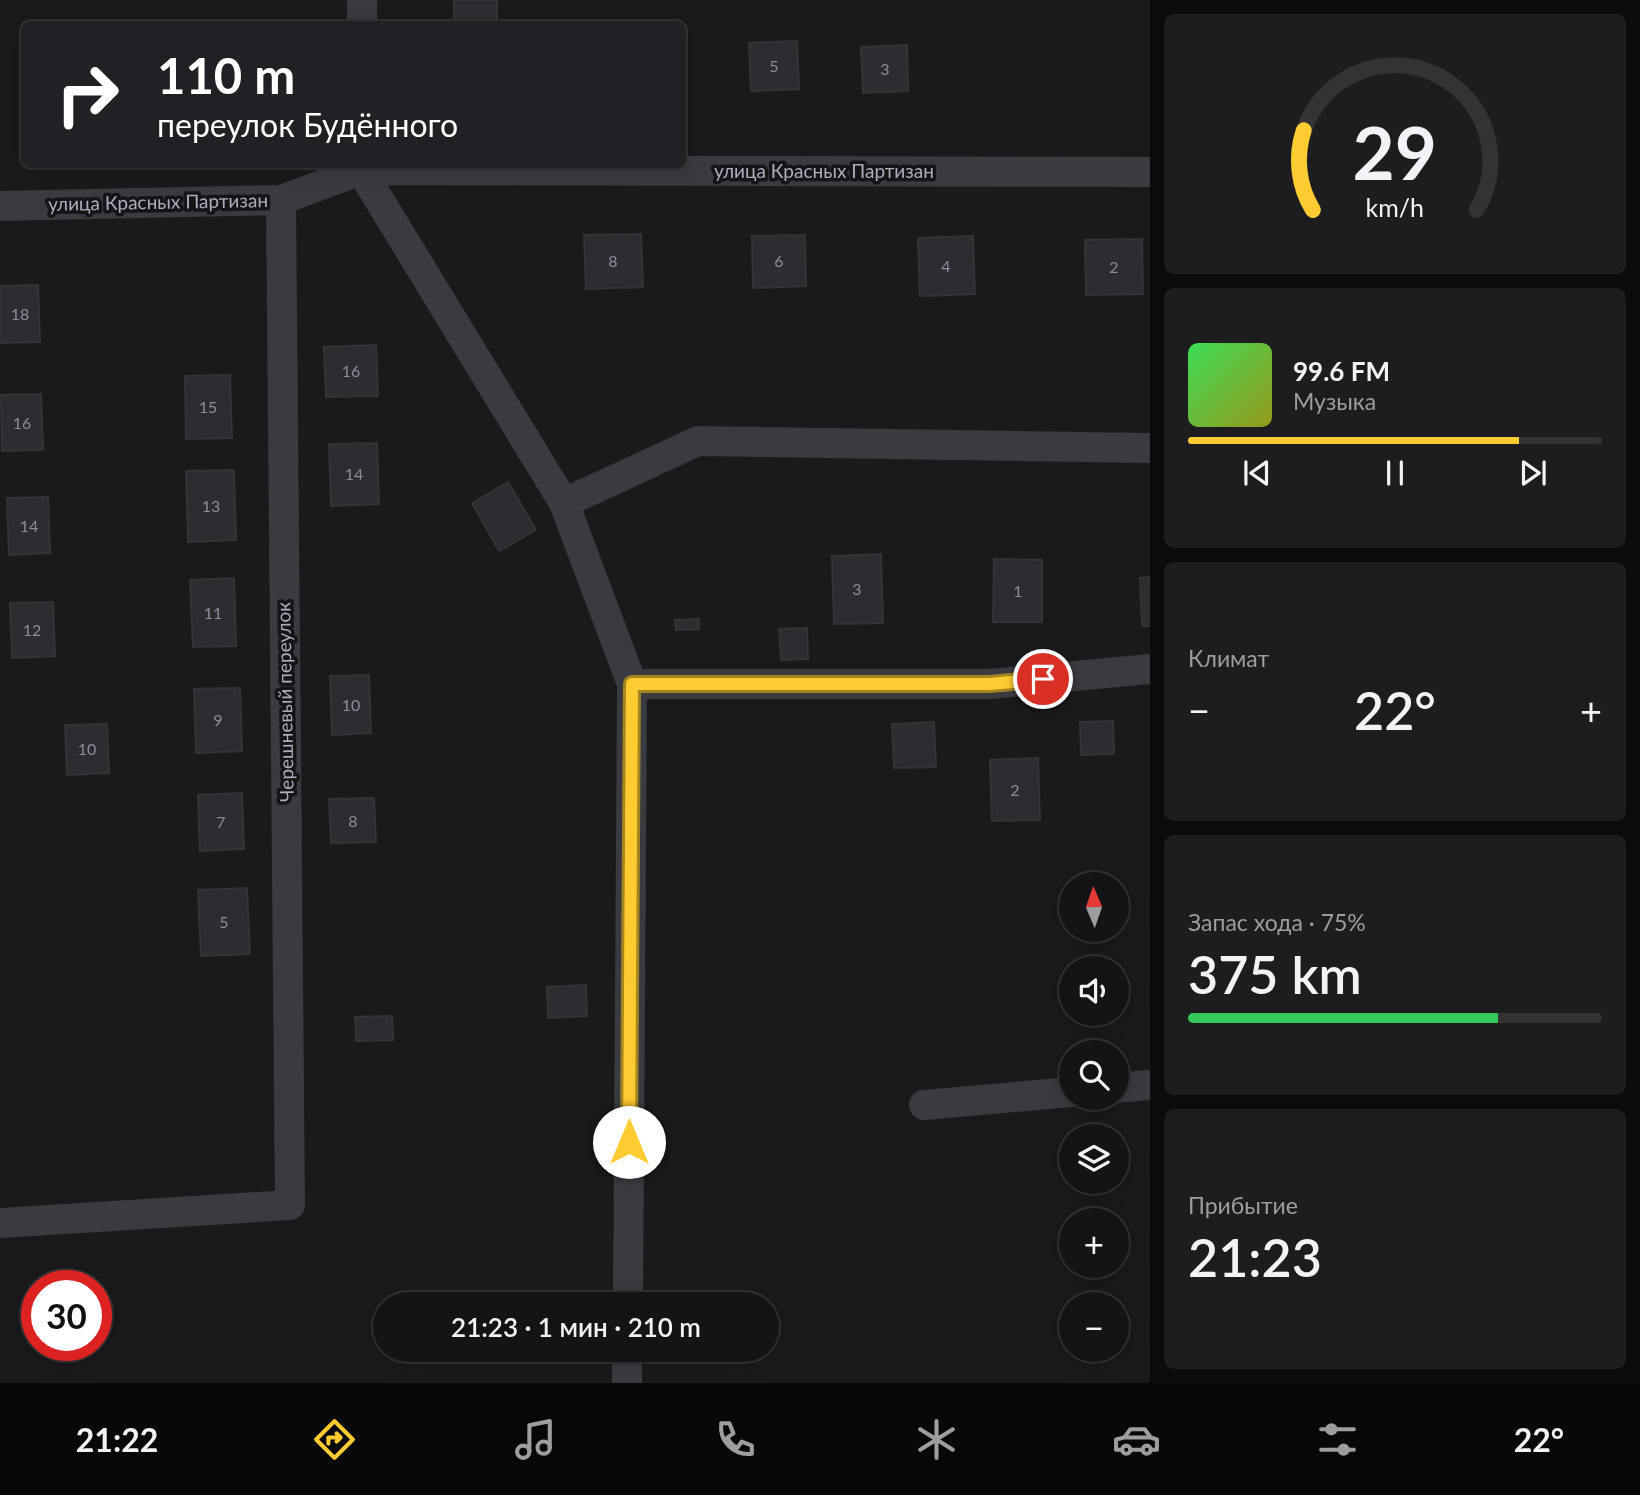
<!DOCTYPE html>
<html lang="ru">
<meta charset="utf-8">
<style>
body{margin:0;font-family:Lato,sans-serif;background:#1d1c1e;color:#f1f3f6;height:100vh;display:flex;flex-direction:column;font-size:26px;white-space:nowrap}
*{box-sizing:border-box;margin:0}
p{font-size:23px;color:#9d9ea0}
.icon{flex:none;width:38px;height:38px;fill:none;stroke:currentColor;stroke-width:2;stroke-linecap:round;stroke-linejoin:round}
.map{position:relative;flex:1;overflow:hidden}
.drawer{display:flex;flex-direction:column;gap:14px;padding:14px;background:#0b0a0c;width:490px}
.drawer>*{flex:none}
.hud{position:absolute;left:21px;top:21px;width:665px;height:147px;border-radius:10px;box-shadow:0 4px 18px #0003,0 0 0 2px #333234;background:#202124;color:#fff;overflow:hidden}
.needle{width:46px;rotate:358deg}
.controls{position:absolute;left:1059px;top:872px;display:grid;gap:14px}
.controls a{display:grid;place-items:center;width:70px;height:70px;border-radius:50%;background:#141315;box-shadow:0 4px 18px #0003,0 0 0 2px #333234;font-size:35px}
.speed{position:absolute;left:21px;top:1270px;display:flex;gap:14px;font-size:35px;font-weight:700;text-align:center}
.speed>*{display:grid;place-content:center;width:91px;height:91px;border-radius:50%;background:#141315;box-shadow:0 4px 18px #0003,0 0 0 2px #333234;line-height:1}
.speed .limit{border:10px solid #d22;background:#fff;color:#111}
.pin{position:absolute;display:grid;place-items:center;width:60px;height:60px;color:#fff;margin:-30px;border:4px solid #fff;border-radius:50%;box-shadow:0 2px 7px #0007}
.me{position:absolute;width:77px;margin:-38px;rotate:0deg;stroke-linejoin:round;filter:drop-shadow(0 0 5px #0008)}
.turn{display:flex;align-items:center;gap:24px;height:147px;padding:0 21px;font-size:32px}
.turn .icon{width:91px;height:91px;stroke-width:2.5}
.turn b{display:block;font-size:49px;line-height:60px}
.big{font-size:52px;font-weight:600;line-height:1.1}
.drawer .card{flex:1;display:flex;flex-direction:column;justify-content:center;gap:10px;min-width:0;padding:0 24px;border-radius:10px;background:#1d1c1e}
.drawer .dial{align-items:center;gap:0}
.dial svg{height:182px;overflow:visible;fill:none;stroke:#333234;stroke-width:7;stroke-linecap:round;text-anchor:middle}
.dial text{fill:#f1f3f6;stroke:none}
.song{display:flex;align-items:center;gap:21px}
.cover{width:84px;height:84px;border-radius:10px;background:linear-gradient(135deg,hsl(130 70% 55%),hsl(60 70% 35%))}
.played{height:7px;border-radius:4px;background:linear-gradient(90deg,#fecc30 80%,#333234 80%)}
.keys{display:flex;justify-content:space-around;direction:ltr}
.heat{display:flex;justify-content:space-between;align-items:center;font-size:38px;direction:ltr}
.charge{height:10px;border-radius:5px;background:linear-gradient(90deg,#34c759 75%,#333234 0)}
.trip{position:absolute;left:373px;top:1292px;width:406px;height:70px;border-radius:35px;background:#141315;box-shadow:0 4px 18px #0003,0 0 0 2px #333234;font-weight:600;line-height:70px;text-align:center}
.tab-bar{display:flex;height:112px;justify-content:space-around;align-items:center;background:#080808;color:#9d9ea0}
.tab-bar .icon{width:49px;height:49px}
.tab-bar .current{color:#fecc30}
.tab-bar b{font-size:32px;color:#f1f3f6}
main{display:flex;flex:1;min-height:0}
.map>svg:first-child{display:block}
.building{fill:#2d2c30;stroke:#343338;stroke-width:2}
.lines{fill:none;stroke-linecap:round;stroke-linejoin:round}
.minor{stroke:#3a3b41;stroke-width:30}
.route-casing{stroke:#a5851f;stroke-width:18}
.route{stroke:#fecc30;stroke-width:12}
.labels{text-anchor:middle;stroke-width:7;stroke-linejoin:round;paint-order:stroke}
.number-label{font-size:16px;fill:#8b8e98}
.street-label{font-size:19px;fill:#abafbc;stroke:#151417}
</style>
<main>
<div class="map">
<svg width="1150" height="1383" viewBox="0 0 1150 1383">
<rect width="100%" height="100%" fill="#1a191c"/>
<!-- building -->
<path class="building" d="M454 0H497V24H454Z
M797 41 799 89 751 91 749 43Z
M907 45 908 91 863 93 861 47Z
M641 234 643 287 586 289 584 235Z
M805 235 806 286 753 288 752 236Z
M973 236 975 294 920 296 918 238Z
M1142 239 1143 294 1086 295 1085 240Z
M38 285 40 342 0 343V286Z
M376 345 378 396 326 397 324 347Z
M230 375 232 438 186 439 185 376Z
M41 394 43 450 2 451 1 395Z
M377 443 379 504 331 506 329 444Z
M234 470 236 540 188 542 186 471Z
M508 482 536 530 499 551 472 503Z
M48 497 50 553 9 555 7 498Z
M881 554 883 623 834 624 832 556Z
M994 559 1042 560V622H993Z
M1150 577V626H1142L1140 578Z
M234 578 236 646 193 647 190 580Z
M53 602 55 656 12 658 10 603Z
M699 619V629L676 630 675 620Z
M807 628 808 659 781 660 779 629Z
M369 675 371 733 332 735 330 676Z
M240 688 242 751 196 753 194 689Z
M1113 721 1114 754 1081 755 1080 722Z
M934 722 936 767 894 768 892 724Z
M107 724 109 773 67 775 65 725Z
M1038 758 1040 820 992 821 990 760Z
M242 793 244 849 200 851 198 795Z
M374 798 376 842 331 843 329 799Z
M247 888 250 954 201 956 198 890Z
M586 985 587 1016 548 1018 547 987Z
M392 1016 393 1040 356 1041 355 1017Z"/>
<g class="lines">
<!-- minor -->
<path class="minor" d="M362 24V0
M361 164V170L564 503 632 684 628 1304
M0 206 281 200 361 170 1150 172
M564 503 698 441 1150 448
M632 684H990L1150 669
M1116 1088 1150 1085
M924 1105 1071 1092
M0 1223 290 1205 281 200
M627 1383V1349"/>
</g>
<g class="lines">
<defs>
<path id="route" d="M629 1142 632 684H990L1043 679"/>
</defs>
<!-- route casing -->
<use href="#route" class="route-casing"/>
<!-- route -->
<use href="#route" class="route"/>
</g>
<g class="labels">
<!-- number labels -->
<g class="number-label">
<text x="774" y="72">5</text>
<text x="885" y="75">3</text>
<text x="613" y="267">8</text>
<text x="779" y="267">6</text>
<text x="946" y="272">4</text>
<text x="1114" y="273">2</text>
<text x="20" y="320">18</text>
<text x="351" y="377">16</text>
<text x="208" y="413">15</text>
<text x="22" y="429">16</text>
<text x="354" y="480">14</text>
<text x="211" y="512">13</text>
<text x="29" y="532">14</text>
<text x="857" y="595">3</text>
<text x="1018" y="597">1</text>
<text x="213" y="619">11</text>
<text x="32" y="636">12</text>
<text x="351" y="711">10</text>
<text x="218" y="726">9</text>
<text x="87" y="755">10</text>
<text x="1015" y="796">2</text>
<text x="353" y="827">8</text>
<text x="221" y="828">7</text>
<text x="224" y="928">5</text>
</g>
<!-- street labels -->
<g class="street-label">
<text x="824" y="178">улица Красных Партизан</text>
<text transform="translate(158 202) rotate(-1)" y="7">улица Красных Партизан</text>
<text transform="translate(285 702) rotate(-91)" y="7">Черешневый переулок</text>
</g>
</g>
</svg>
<div class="controls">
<a><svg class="needle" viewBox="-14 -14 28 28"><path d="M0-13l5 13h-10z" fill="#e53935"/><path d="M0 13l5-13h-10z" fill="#9d9ea0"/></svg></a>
<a><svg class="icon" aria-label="sound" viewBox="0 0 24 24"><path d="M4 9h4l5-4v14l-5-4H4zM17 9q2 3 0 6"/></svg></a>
<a><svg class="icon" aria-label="search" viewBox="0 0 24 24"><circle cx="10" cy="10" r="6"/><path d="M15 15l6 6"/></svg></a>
<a><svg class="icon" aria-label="layers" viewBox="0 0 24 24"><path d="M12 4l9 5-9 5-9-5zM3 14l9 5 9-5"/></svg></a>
<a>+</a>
<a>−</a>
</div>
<div class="speed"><div class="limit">30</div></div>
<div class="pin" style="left:1043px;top:679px;background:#d93025"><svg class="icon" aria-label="arrive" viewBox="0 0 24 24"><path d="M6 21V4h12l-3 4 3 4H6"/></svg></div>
<svg class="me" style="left:629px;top:1142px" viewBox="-20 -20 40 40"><circle r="19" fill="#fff"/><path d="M0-13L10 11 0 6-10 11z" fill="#fecc30"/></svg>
<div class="trip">21:23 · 1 мин · 210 m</div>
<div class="hud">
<div class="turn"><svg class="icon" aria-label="right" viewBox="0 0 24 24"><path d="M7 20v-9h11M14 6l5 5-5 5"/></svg><div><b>110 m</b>переулок Будённого</div></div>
</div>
</div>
<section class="drawer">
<div class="card dial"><svg viewBox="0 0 100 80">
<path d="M14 69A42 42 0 1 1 86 69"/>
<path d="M14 69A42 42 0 0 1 10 34" stroke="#fecc30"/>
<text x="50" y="56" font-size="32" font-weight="700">29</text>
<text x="50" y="72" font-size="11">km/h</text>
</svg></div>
<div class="card">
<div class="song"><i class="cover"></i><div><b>99.6 FM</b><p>Музыка</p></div></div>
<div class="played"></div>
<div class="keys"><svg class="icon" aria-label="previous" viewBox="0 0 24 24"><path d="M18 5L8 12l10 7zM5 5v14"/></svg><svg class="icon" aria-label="pause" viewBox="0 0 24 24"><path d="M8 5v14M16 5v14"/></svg><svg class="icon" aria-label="next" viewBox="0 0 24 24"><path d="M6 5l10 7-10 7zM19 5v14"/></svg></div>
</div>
<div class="card"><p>Климат</p>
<div class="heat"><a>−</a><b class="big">22°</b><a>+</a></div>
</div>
<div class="card"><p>Запас хода · 75%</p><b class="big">375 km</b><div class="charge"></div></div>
<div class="card"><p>Прибытие</p><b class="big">21:23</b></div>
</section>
</main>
<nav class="tab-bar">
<b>21:22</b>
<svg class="icon current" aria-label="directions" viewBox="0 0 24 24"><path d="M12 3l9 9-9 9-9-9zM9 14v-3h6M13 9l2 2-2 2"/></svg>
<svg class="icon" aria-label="music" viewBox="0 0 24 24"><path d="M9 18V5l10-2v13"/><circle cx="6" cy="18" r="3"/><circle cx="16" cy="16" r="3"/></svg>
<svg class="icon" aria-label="phone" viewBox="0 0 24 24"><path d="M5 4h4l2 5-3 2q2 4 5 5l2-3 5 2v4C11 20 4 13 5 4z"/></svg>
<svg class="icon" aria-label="climate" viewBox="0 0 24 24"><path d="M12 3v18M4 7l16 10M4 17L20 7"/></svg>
<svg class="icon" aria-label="car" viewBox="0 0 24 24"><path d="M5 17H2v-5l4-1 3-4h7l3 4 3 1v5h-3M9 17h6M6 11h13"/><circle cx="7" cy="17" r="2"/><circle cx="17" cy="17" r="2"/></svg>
<svg class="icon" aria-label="filters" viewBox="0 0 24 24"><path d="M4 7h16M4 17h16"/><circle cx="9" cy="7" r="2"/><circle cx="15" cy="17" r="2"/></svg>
<b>22°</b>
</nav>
